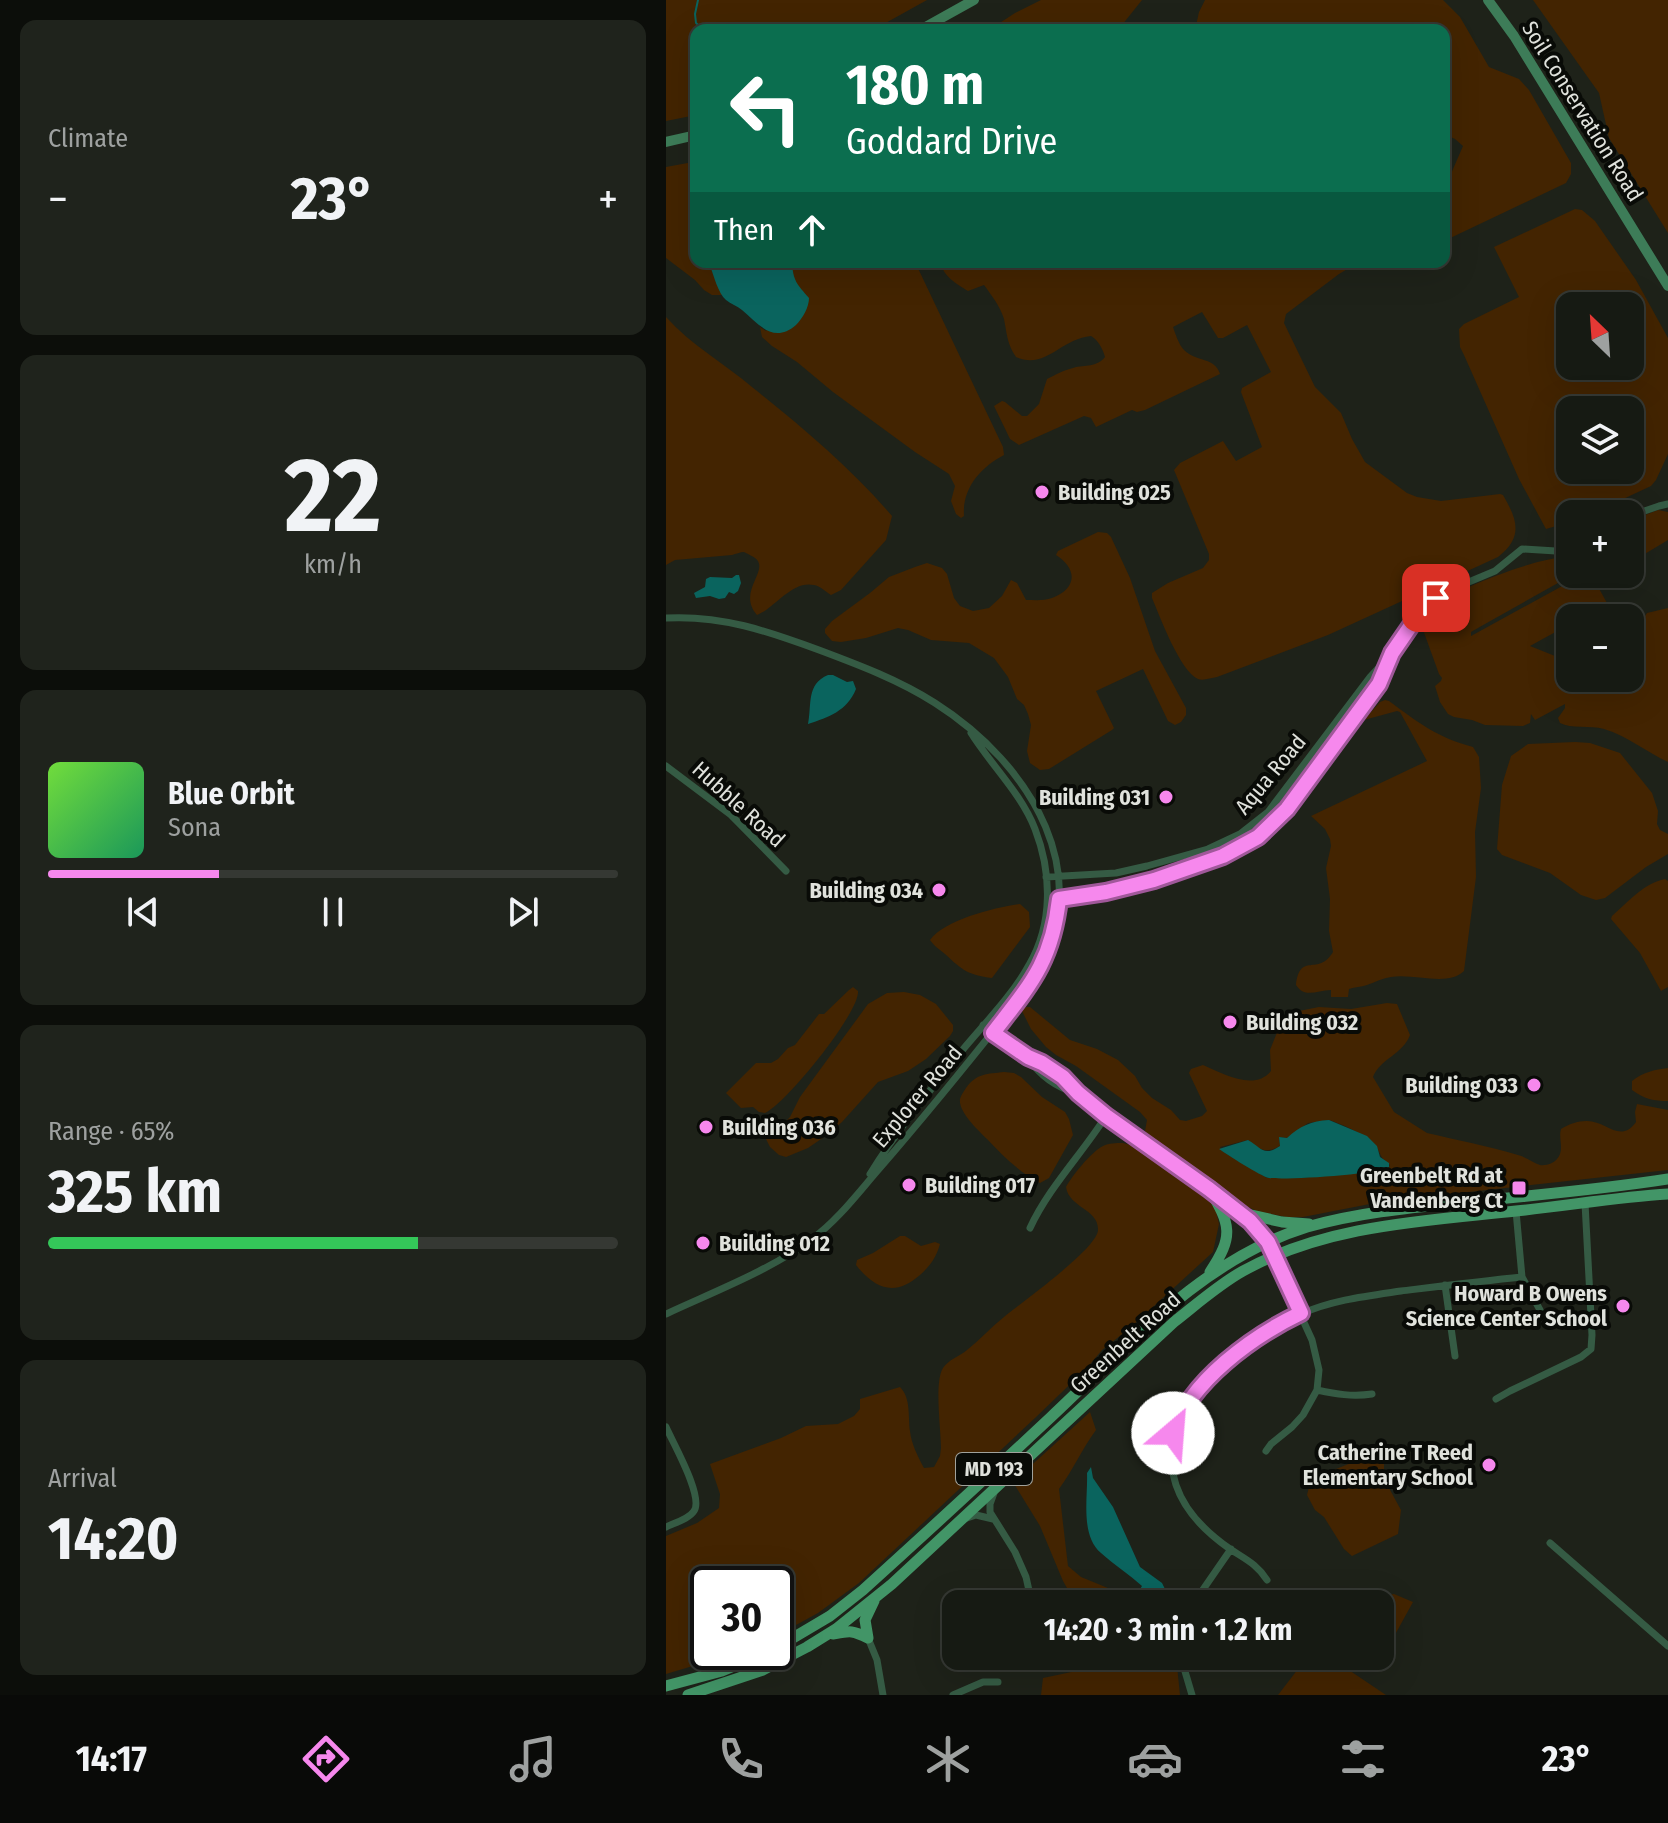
<!DOCTYPE html>
<meta charset="utf-8">
<style>
body{margin:0;font-family:"Fira Sans Condensed",sans-serif;background:#1f231c;color:#f1f3f6;height:100vh;display:flex;flex-direction:column;font-size:30px;white-space:nowrap}
*{box-sizing:border-box;margin:0}
p{font-size:26px;color:#9ea1a0}
.icon{flex:none;width:44px;height:44px;fill:none;stroke:currentColor;stroke-width:2;stroke-linecap:round;stroke-linejoin:round}
.map{position:relative;flex:1;overflow:hidden}
.side{display:flex;flex-direction:column;gap:20px;padding:20px;background:#0c0e0a;width:666px}
.side>*{flex:none}
.top-card{position:absolute;left:24px;top:24px;width:760px;height:244px;border-radius:16px;box-shadow:0 8px 32px #0002,0 0 0 2px #353833;background:#0b6e4f;color:#fff;overflow:hidden}
.needle{width:52px;rotate:335deg}
.tools{position:absolute;left:890px;top:292px;display:grid;gap:16px}
.tools a{display:grid;place-items:center;width:88px;height:88px;border-radius:16px;background:#161a13;box-shadow:0 8px 32px #0002,0 0 0 2px #353833;font-size:40px}
.speed{position:absolute;left:24px;top:1566px;display:flex;gap:16px;font-size:40px;font-weight:700;text-align:center}
.speed>*{display:grid;place-content:center;width:104px;height:104px;border-radius:50%;background:#161a13;box-shadow:0 8px 32px #0002,0 0 0 2px #353833;line-height:1}
.speed .limit{border:4px solid #111;border-radius:12px;background:#fff;color:#111}
.pin{position:absolute;display:grid;place-items:center;width:68px;height:68px;color:#fff;margin:-34px;border-radius:16px;box-shadow:0 4px 12px #0006}
.me{position:absolute;width:88px;margin:-44px;rotate:27deg;stroke-linejoin:round;filter:drop-shadow(0 0 6px #0008)}
.turn{display:flex;align-items:center;gap:28px;height:168px;padding:0 24px;font-size:36px}
.turn .icon{width:104px;height:104px;stroke-width:2.5}
.turn b{display:block;font-size:56px;line-height:68px}
.then{display:flex;align-items:center;height:76px;padding:0 24px;background:#0003;gap:16px;font-size:30px}
.big{font-size:60px;font-weight:700;line-height:1.1}
.side .card{flex:1;display:flex;flex-direction:column;justify-content:center;gap:12px;min-width:0;padding:0 28px;border-radius:16px;background:#1f231c}
.side .dial{align-items:center;gap:0}
.dial b{font-size:104px;line-height:1}
.song{display:flex;align-items:center;gap:24px}
.cover{width:96px;height:96px;border-radius:12px;background:linear-gradient(135deg,hsl(100 70% 55%),hsl(150 70% 35%))}
.played{height:8px;border-radius:4px;background:linear-gradient(90deg,#f688ed 30%,#353833 30%)}
.keys{display:flex;justify-content:space-around;direction:ltr}
.heat{display:flex;justify-content:space-between;align-items:center;font-size:44px;direction:ltr}
.charge{height:12px;border-radius:6px;background:linear-gradient(90deg,#34c759 65%,#353833 0)}
.trip{position:absolute;left:276px;top:1590px;width:452px;height:80px;border-radius:16px;background:#161a13;box-shadow:0 8px 32px #0002,0 0 0 2px #353833;font-weight:700;line-height:80px;text-align:center}
.tabs{display:flex;height:128px;justify-content:space-around;align-items:center;background:#090a08;color:#9ea1a0}
.tabs .icon{width:56px;height:56px}
.tabs .on{color:#f688ed}
.tabs b{font-size:36px;color:#f1f3f6}
main{display:flex;flex:1;min-height:0}
.map>svg:first-child{display:block}
.green{fill:#432401;fill-rule:evenodd}
.water{fill:#0a645e}
.lines{fill:none;stroke-linecap:round;stroke-linejoin:round}
.stream{stroke:#0a645e;stroke-width:2}
.street{stroke:#355b44;stroke-width:7}
.secondary{stroke:#3d7c58;stroke-width:10}
.primary{stroke:#429567;stroke-width:11}
.route-casing{stroke:#a0589a;stroke-width:20}
.route{stroke:#f688ed;stroke-width:14}
.poi-dot{fill:#f688ed;stroke:#090b07;stroke-width:3}
.labels{text-anchor:middle;stroke-width:8;stroke-linejoin:round;paint-order:stroke}
.shield{fill:#090b07;stroke:#a0a29c;stroke-width:2}
.shield-label{font-size:20px;font-weight:bold;fill:#e0e2dc}
.street-label{font-size:22px;fill:#e0e2dc;stroke:#090b07}
.poi-label{font-size:22px;font-weight:bold;fill:#e0e2dc;stroke:#090b07;text-anchor:end}
</style>
<main>
<section class="side">
<div class="card"><p>Climate</p>
<div class="heat"><a>−</a><b class="big">23°</b><a>+</a></div>
</div>
<div class="card dial"><b>22</b><p>km/h</p></div>
<div class="card">
<div class="song"><i class="cover"></i><div><b>Blue Orbit</b><p>Sona</p></div></div>
<div class="played"></div>
<div class="keys"><svg class="icon" aria-label="previous" viewBox="0 0 24 24"><path d="M18 5L8 12l10 7zM5 5v14"/></svg><svg class="icon" aria-label="pause" viewBox="0 0 24 24"><path d="M8 5v14M16 5v14"/></svg><svg class="icon" aria-label="next" viewBox="0 0 24 24"><path d="M6 5l10 7-10 7zM19 5v14"/></svg></div>
</div>
<div class="card"><p>Range · 65%</p><b class="big">325 km</b><div class="charge"></div></div>
<div class="card"><p>Arrival</p><b class="big">14:20</b></div>
</section>
<div class="map">
<svg width="1002" height="1695" viewBox="0 0 1002 1695">
<rect width="100%" height="100%" fill="#1e2219"/>
<!-- green -->
<path class="green" d="M0 0H261L207 30H30V115L0 121Z
M375 0H476L452 30H323L349 13Z
M539 0H777L794 17 823 67 853 79 863 90 905 163V174L900 183 778 241V190L797 146 789 139 778 134V30H529L533 12Z
M867 0H1002V233L943 138 933 93Z
M27 162H30V243L23 244 22 247 30 253V262H44V266L56 295H46L38 290 29 280 0 258V167Z
M909 209 916 210 929 221 970 280 1002 338V454L990 480 985 486 925 514H904V522L880 529 853 479 798 355 794 347 793 329 798 324 853 297 828 247ZM904 306H964V366H904ZM904 410H964V470H904Z
M126 262H249L337 447 338 455C315 467 296 488 298 516L295 518 290 514 285 501 289 486 283 474 249 452 167 392 131 362 106 346 96 337 94 327 100 331 129 283 126 273Z
M275 262H364L369 268 386 262H693L673 274 620 314 618 323 649 387 675 413 686 439 699 462 741 493 751 497 775 501 834 494 837 495C851 519 858 537 832 557L662 635 551 677C545 678 537 681 532 679 514 671 494 617 486 598V593L502 583 537 568 543 560V554L508 470 514 463 557 441 570 461 596 447 575 392 576 388 605 372 581 325 557 338H552L536 312 507 327C509 333 513 345 518 350 530 362 549 357 554 374L479 410 471 412 466 410 430 427 425 418 418 416 353 445 344 439 328 406 336 401 339 402 356 416H361L373 404 381 379C389 375 398 370 407 368 420 364 430 368 439 357 437 349 432 340 425 336 394 339 380 370 350 357 341 344 341 334 338 319 334 306 326 296 318 285L302 291C291 284 276 276 275 262Z
M0 317C25 345 58 363 86 387 136 427 185 468 226 516L220 540 175 590 165 595C160 592 154 586 148 585 126 580 109 608 91 615 70 591 105 570 89 558 88 557 80 553 78 552 74 552 70 554 66 555 47 557 28 558 9 560L0 565Z
M992 510 1002 512V540L977 555 964 569V543L976 540 974 533 964 535V521Z
M432 532 441 533 445 537 464 578 489 651 520 708V715L515 722 509 725 502 721 477 669 430 691 448 728 446 730 383 769 374 770 364 763 361 751 365 725 362 714 358 705 351 699 342 677 328 658 303 643 265 640 242 630 232 628 200 638 175 642 166 641 159 633V629L166 621 204 593 223 577 249 567 261 563 276 568 281 574 288 598 294 606 307 611 323 608 336 596 345 580 351 583 360 600C369 600 378 601 386 598 411 589 412 569 390 555L392 551Z
M892 558 904 564V574H908L819 624 805 632V636L918 574H925L941 603 914 618H904V624L864 646 904 662V678H964V639L981 613 1002 608V762C980 752 962 736 938 729 924 725 905 729 894 723L892 718 899 708V704L869 720 865 714 864 723 857 726 819 725 806 720 788 717 782 714 774 702 769 686 775 681 776 678 773 674 756 627C761 616 769 606 780 599 801 585 868 560 892 558Z
M719 700 723 701C753 723 770 737 807 747L813 757 815 788 809 832 810 877 798 971C782 987 748 973 725 977 717 978 709 982 701 985 695 987 689 987 683 989L682 997H665V990C651 990 639 999 630 985 634 951 652 977 667 952L663 931 664 899 660 868 665 846 664 839 659 829 645 816 761 761 734 712 731 711 698 720 714 702Z
M909 742 924 743 954 753 986 793 992 811 991 824 994 830 1002 834V854L980 867 939 898 930 900 915 895 884 873 836 855 831 849 836 785 845 756 862 744Z
M999 879 1002 881V987L995 991 974 953 945 919 946 916C962 902 978 883 999 879Z
M354 904 363 912 364 927 326 978C302 975 296 970 279 954 273 949 268 946 264 940 278 920 330 907 354 904Z
M187 987 192 991C194 1012 120 1104 99 1113L93 1112 87 1107 75 1108 60 1093 90 1063H105L112 1059 122 1048 129 1045 153 1014H158L183 990Z
M238 992 254 995 270 1004 287 1025V1031L284 1036 260 1059 242 1071 212 1082 176 1122 161 1135 142 1148 120 1157 113 1155 104 1147 100 1139 101 1133 117 1124 124 1117 134 1097 202 1004 221 993Z
M721 1003 731 1004 744 1035C737 1054 714 1059 707 1077L728 1112 761 1133C791 1140 822 1146 852 1155 860 1157 867 1163 874 1165 880 1166 888 1163 891 1159 899 1150 892 1139 895 1129 903 1124 911 1121 921 1121 941 1121 954 1144 970 1122L969 1112 971 1104 1002 1110V1170L766 1196 709 1203 637 1217H620L591 1211 575 1204 504 1155 487 1141 479 1131 481 1120 474 1112 410 1066 390 1055 380 1047 365 1029 356 1011 360 1007H364L404 1040 431 1049 452 1060 469 1076 476 1088 486 1098 505 1110 514 1120 520 1121 536 1116 541 1111 523 1073 525 1069 537 1065C556 1073 588 1092 605 1071L604 1050 612 1030 624 1022 633 1011 653 1007 685 1009ZM663 1120C674 1123 702 1136 709 1145 716 1154 712 1156 724 1165L723 1167 721 1170 633 1178H601L556 1151 554 1147 582 1140C593 1150 600 1154 614 1146L613 1137 621 1138 642 1123Z
M1002 1068V1101C988 1101 978 1099 966 1090V1081C977 1072 988 1070 1002 1068Z
M338 1072 348 1073 355 1077 376 1097 399 1112 403 1119 407 1135 383 1178 374 1183C353 1172 337 1156 321 1139 313 1131 292 1112 294 1099 295 1095 298 1091 300 1088 311 1073 321 1074 338 1072Z
M457 1143 472 1147 528 1188 549 1207 553 1224 547 1252 464 1328 436 1350 421 1368 369 1418 193 1583 152 1613 110 1636V1584H42V1652H74L0 1674V1536L31 1523 53 1508 54 1494 44 1464 115 1438 140 1426 172 1424 188 1416 194 1409V1399L234 1387C245 1398 242 1416 244 1431 245 1443 252 1457 258 1468L268 1467 274 1456 275 1448C275 1430 268 1382 277 1368 282 1360 294 1356 301 1350 314 1340 325 1327 338 1317 355 1303 432 1248 432 1230 433 1209 403 1208 400 1187 406 1176 425 1152 437 1146 443 1143 450 1143 457 1143Z
M234 1236H239L255 1246 269 1242 274 1244C270 1258 264 1266 254 1275 229 1297 209 1289 190 1265L191 1260 207 1253Z
M424 1412 430 1430C416 1449 407 1470 393 1489L402 1566 415 1577 481 1604H410L397 1581 374 1526 347 1482Z
M715 1451 718 1461V1479L735 1510 732 1534 686 1556 678 1549 658 1517 649 1510 641 1495 645 1479Z
M728 1594 747 1602 714 1662 705 1656H714V1604H683L705 1598Z
M425 1656H510L514 1695H375L377 1678 415 1670Z
M642 1656H662L720 1695H612Z"/>
<!-- water -->
<path class="water" d="M44 262H126C127 281 131 284 143 298 143 307 137 318 130 325 107 345 92 323 76 310 71 306 65 304 60 300 52 293 48 276 44 266Z
M70 575H73L75 583 72 591 68 594 63 592 59 598 53 599 44 596 30 598 28 593 39 587 40 579 44 577 66 578Z
M162 675H167L181 682 187 681 190 689C181 711 163 717 142 724 146 705 140 684 162 675Z
M663 1120 701 1136 711 1146 714 1157 723 1163V1167C709 1175 621 1180 603 1178 594 1176 562 1155 553 1149L582 1140C596 1148 597 1157 614 1146L613 1137 621 1138C634 1126 645 1121 663 1120Z
M425 1467 427 1478 447 1507 474 1567 496 1583 503 1597 502 1600 481 1589 475 1597 471 1594 476 1586C463 1574 448 1565 435 1553 414 1535 422 1498 421 1473Z"/>
<g class="lines">
<!-- stream -->
<path class="stream" d="M32 0 29 14 30 23 38 30"/>
<!-- street -->
<path class="street" d="M964 516 993 506 1002 504
M0 618C56 615 101 631 153 650 193 665 233 680 269 703 365 764 436 878 364 985 315 1047 265 1109 213 1169 192 1193 172 1220 146 1239 105 1270 47 1292 0 1314
M0 766 65 815 120 871
M380 877 450 873 481 866 542 849 574 834 602 812 704 677 726 653 759 608 770 598 786 589 829 571 856 549 890 551 904 544
M390 899 440 892 488 880 557 856 592 837 621 809 713 684 724 659
M317 1025 362 1057 376 1063 402 1081 412 1093 440 1116 543 1189 584 1221 599 1237 646 1340 653 1370 651 1390 637 1415 626 1427 605 1444 600 1451
M363 1059C375 1077 390 1087 410 1093
M204 1174C232 1129 266 1088 299 1047 320 1022 348 993 363 965 387 924 386 873 369 829 355 793 325 765 305 733
M850 1211 856 1277 874 1310
M364 1228C383 1187 416 1154 440 1116
M779 1285 789 1356
M651 1390C670 1394 686 1397 706 1394
M830 1399 844 1391 915 1357 925 1349 926 1335 919 1203
M0 1427C7 1443 38 1497 28 1511 23 1519 8 1523 0 1527
M328 1493 324 1504V1512L349 1552 360 1577 366 1604
M301 1518 310 1515 327 1519
M884 1543 1002 1646
M601 1580C591 1564 579 1559 564 1549 541 1533 519 1512 510 1485 497 1443 513 1404 545 1376 572 1352 601 1328 635 1314 666 1300 701 1296 735 1291 776 1286 816 1281 856 1277
M527 1604 565 1549
M202 1638 211 1660 217 1695
M516 1656 518 1668 526 1695
M287 1695 317 1682H332"/>
<!-- secondary -->
<path class="secondary" d="M822 0 848 36 1002 286
M254 30 308 0
M0 142 30 135"/>
<!-- primary -->
<path class="primary" d="M543 1189C565 1225 568 1236 544 1272
M572 1212 616 1222 643 1224
M167 1634C184 1631 186 1630 202 1638
M202 1638 199 1620 208 1601
M110 1648 164 1616 197 1590C260 1533 323 1475 385 1417 462 1345 537 1259 641 1227 690 1213 741 1208 791 1203 861 1196 932 1190 1002 1179
M0 1686 56 1671 102 1652
M22 1695 97 1670 141 1647 170 1629 226 1584 508 1322C531 1304 552 1285 577 1271 660 1225 758 1221 850 1211 901 1206 951 1197 1002 1194"/>
</g>
<g class="lines">
<defs>
<path id="route" d="M507 1433C524 1381 587 1336 635 1313L602 1242 584 1221 543 1189 440 1116 412 1093 397 1077 376 1063 362 1057 327 1033C364 985 386 962 393 899L440 892 488 880 557 856 592 837 621 809 713 684 726 653 748 621 770 598"/>
</defs>
<!-- route casing -->
<use href="#route" class="route-casing"/>
<!-- route -->
<use href="#route" class="route"/>
</g>
<!-- markers -->
<g class="poi-dot">
<circle cx="376" cy="492" r="8"/>
<circle cx="500" cy="797" r="8"/>
<circle cx="273" cy="890" r="8"/>
<circle cx="564" cy="1022" r="8"/>
<circle cx="868" cy="1085" r="8"/>
<circle cx="40" cy="1127" r="8"/>
<circle cx="243" cy="1185" r="8"/>
<rect x="845" y="1180" width="16" height="16" rx="4"/>
<circle cx="37" cy="1243" r="8"/>
<circle cx="957" cy="1306" r="8"/>
<circle cx="823" cy="1465" r="8"/>
</g>
<g class="labels">
<!-- shield labels -->
<rect class="shield" x="290" y="1453" width="76" height="32" rx="6"/>
<g class="shield-label">
<text x="328" y="1476">MD 193</text>
</g>
<!-- street labels -->
<g class="street-label">
<text transform="translate(917 111) rotate(58)" y="8">Soil Conservation Road</text>
<text transform="translate(604 774) rotate(-50)" y="8">Aqua Road</text>
<text transform="translate(73 804) rotate(42)" y="8">Hubble Road</text>
<text transform="translate(251 1096) rotate(-50)" y="8">Explorer Road</text>
<text transform="translate(459 1342) rotate(-42)" y="8">Greenbelt Road</text>
</g>
<!-- poi labels -->
<g class="poi-label">
<text x="392" y="500" text-anchor="start">Building 025</text>
<text x="484" y="805">Building 031</text>
<text x="257" y="898">Building 034</text>
<text x="580" y="1030" text-anchor="start">Building 032</text>
<text x="852" y="1093">Building 033</text>
<text x="56" y="1135" text-anchor="start">Building 036</text>
<text x="837" y="1183">Greenbelt Rd at<tspan x="837" dy="25">Vandenberg Ct</tspan></text>
<text x="259" y="1193" text-anchor="start">Building 017</text>
<text x="53" y="1251" text-anchor="start">Building 012</text>
<text x="941" y="1301">Howard B Owens<tspan x="941" dy="25">Science Center School</tspan></text>
<text x="807" y="1460">Catherine T Reed<tspan x="807" dy="25">Elementary School</tspan></text>
</g>
</g>
</svg>
<div class="tools">
<a><svg class="needle" viewBox="-14 -14 28 28"><path d="M0-13l5 13h-10z" fill="#e53935"/><path d="M0 13l5-13h-10z" fill="#9ea1a0"/></svg></a>
<a><svg class="icon" aria-label="layers" viewBox="0 0 24 24"><path d="M12 4l9 5-9 5-9-5zM3 14l9 5 9-5"/></svg></a>
<a>+</a>
<a>−</a>
</div>
<div class="speed"><div class="limit">30</div></div>
<div class="pin" style="left:770px;top:598px;background:#d93025"><svg class="icon" aria-label="arrive" viewBox="0 0 24 24"><path d="M6 21V4h12l-3 4 3 4H6"/></svg></div>
<svg class="me" style="left:507px;top:1433px" viewBox="-20 -20 40 40"><circle r="19" fill="#fff"/><path d="M0-13L10 11 0 6-10 11z" fill="#f688ed"/></svg>
<div class="trip">14:20 · 3 min · 1.2 km</div>
<div class="top-card">
<div class="turn"><svg class="icon" aria-label="left" viewBox="0 0 24 24"><path d="M17 20v-9H6M10 6l-5 5 5 5"/></svg><div><b>180 m</b>Goddard Drive</div></div>
<div class="then">Then<svg class="icon" aria-label="ahead" viewBox="0 0 24 24"><path d="M12 20V5M6 11l6-6 6 6"/></svg></div>
</div>
</div>
</main>
<nav class="tabs">
<b>14:17</b>
<svg class="icon on" aria-label="directions" viewBox="0 0 24 24"><path d="M12 3l9 9-9 9-9-9zM9 14v-3h6M13 9l2 2-2 2"/></svg>
<svg class="icon" aria-label="music" viewBox="0 0 24 24"><path d="M9 18V5l10-2v13"/><circle cx="6" cy="18" r="3"/><circle cx="16" cy="16" r="3"/></svg>
<svg class="icon" aria-label="phone" viewBox="0 0 24 24"><path d="M5 4h4l2 5-3 2q2 4 5 5l2-3 5 2v4C11 20 4 13 5 4z"/></svg>
<svg class="icon" aria-label="climate" viewBox="0 0 24 24"><path d="M12 3v18M4 7l16 10M4 17L20 7"/></svg>
<svg class="icon" aria-label="car" viewBox="0 0 24 24"><path d="M5 17H2v-5l4-1 3-4h7l3 4 3 1v5h-3M9 17h6M6 11h13"/><circle cx="7" cy="17" r="2"/><circle cx="17" cy="17" r="2"/></svg>
<svg class="icon" aria-label="filters" viewBox="0 0 24 24"><path d="M4 7h16M4 17h16"/><circle cx="9" cy="7" r="2"/><circle cx="15" cy="17" r="2"/></svg>
<b>23°</b>
</nav>
